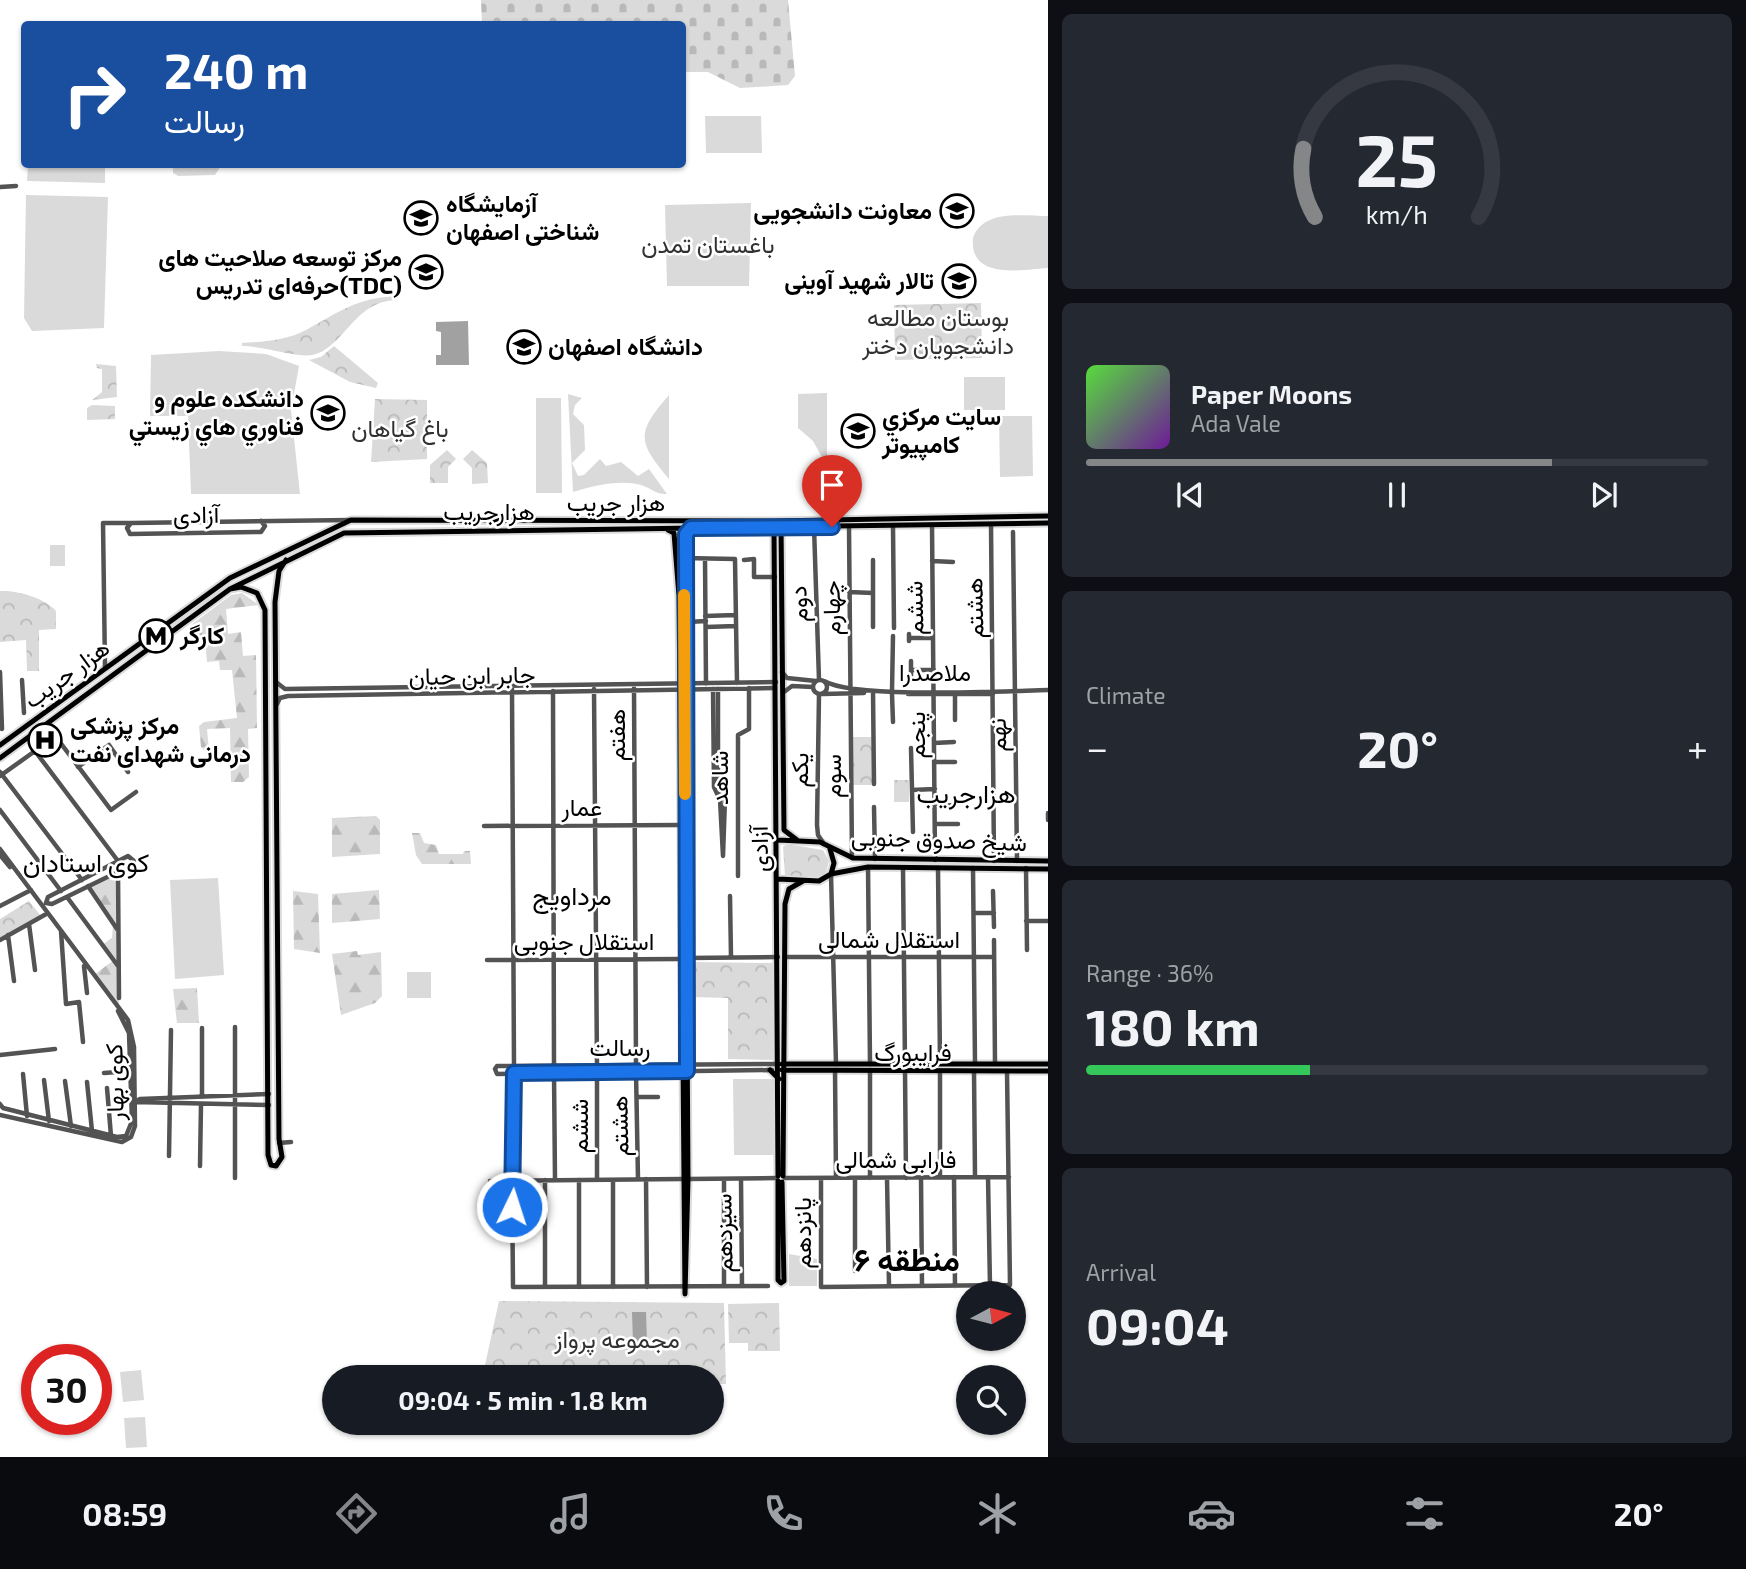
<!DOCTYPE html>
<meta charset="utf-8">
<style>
body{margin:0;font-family:"Exo 2",Vazirmatn,sans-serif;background:#242831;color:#f1f3f6;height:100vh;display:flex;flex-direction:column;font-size:26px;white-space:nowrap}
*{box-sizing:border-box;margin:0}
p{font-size:23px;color:#9ea1a6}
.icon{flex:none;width:38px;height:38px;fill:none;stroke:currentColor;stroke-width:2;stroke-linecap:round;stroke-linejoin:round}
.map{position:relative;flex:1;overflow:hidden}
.panel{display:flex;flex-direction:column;gap:14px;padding:14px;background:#0d0f14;width:698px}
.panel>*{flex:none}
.banner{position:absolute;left:21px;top:21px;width:665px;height:147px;border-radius:7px;box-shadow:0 2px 5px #0004;background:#1a4fa0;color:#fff;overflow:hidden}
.needle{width:46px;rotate:83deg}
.fabs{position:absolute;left:956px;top:1281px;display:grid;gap:14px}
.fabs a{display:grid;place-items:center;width:70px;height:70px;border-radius:50%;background:#171b24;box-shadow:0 2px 5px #0004;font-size:35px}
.speed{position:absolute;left:21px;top:1344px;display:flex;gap:14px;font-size:35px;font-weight:700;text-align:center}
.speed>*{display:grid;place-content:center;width:91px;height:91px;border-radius:50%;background:#171b24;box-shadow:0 2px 5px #0004;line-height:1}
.speed .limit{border:10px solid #d22;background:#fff;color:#111}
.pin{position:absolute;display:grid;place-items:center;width:60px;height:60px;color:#fff;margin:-72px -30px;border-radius:50% 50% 50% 0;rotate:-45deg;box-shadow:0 0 7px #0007}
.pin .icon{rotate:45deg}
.me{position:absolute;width:77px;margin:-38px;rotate:4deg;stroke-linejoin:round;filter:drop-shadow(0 0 5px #0008)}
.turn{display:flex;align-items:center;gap:24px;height:147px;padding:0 28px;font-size:32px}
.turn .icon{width:91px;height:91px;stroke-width:2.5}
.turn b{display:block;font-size:49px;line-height:60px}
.big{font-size:52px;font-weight:700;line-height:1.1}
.panel .card{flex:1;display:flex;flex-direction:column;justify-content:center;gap:10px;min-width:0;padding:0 24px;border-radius:10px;background:#242831}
.panel .dial{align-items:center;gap:0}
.dial svg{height:182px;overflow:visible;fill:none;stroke:#363941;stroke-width:7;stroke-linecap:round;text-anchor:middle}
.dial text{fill:#f1f3f6;stroke:none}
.song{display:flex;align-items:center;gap:21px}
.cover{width:84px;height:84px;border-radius:10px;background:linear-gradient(135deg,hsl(110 70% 55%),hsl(280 70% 35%))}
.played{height:7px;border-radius:4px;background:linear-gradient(90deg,#858687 75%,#363941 75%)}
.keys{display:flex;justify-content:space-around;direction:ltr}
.heat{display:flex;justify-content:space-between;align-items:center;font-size:38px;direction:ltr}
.charge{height:10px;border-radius:5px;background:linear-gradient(90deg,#34c759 36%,#363941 0)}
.trip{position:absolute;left:322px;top:1365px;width:402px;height:70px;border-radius:35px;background:#171b24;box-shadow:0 2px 5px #0004;font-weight:700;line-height:70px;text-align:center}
.menu{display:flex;height:112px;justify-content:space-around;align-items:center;background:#090b0e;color:#9ea1a6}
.menu .icon{width:49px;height:49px}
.menu .active{color:#858687}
.menu b{font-size:32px;color:#f1f3f6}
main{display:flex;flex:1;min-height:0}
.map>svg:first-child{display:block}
.green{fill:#dadada}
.forest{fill:url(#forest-firs)}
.cemetery{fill:url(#cemetery-stones)}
.park{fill:url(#park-crowns)}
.water{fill:#a1a1a1}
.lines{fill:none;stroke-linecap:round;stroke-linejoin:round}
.major-casing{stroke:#dbdbdb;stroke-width:9}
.minor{stroke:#535353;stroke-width:4.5}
.major{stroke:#000;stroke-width:5}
.route-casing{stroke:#114b97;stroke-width:18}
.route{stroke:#1a73e8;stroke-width:12}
.slow{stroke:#f59e0b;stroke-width:12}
.labels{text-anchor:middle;stroke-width:5;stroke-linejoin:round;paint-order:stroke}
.poi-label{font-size:24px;font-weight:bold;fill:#000;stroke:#fff;text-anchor:start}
.park-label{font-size:24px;fill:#313131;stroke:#fff}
.street-label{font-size:24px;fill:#000;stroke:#fff}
.neighbourhood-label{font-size:26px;fill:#000;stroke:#fff}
.district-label{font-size:32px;font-weight:bold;fill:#000;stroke:#fff}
</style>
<main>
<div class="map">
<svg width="1048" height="1457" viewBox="0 0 1048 1457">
<defs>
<pattern id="forest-firs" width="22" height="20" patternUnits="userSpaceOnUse" patternTransform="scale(1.75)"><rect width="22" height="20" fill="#dadada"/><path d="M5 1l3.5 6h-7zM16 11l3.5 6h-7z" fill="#b9b9b9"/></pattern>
<pattern id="cemetery-stones" width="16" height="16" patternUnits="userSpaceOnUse" patternTransform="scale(1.75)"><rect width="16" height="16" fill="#dadada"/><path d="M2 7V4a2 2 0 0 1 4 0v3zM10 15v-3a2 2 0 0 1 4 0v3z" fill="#b9b9b9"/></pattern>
<pattern id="park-crowns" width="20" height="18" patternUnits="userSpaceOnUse" patternTransform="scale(1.75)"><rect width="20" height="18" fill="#dadada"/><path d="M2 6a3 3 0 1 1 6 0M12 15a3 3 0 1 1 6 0" fill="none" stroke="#b9b9b9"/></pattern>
</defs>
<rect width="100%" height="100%" fill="#fff"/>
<!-- green -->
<path class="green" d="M705 116H761L762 153H706Z
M28 165H105V183L27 181Z
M173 165H219V169L215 175 178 176 173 173Z
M26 195 108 197 104 328 32 331 24 318Z
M751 203 749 286H667L665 205Z
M1048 216V268C1021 270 969 280 973 238 983 209 1023 216 1048 216Z
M219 351 266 354 299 366 291 410 300 494H191L188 416H150L151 355Z
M964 377H1005V410H964Z
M827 393V466L813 441 798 428V394Z
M568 394 582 398 575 405 573 414 584 425 585 450 572 463 578 476 584 475 600 459 606 466 621 462 638 476 649 469 667 494C656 495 651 488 641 485 621 479 591 486 573 492Z
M669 395V479C637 441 636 433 669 395Z
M536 398H561L562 493H536Z
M999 416H1032L1033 476 1000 477Z
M50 545H65V566H50Z
M218 878 224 975 175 979 170 880Z
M407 972H431V998H407Z
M733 1079H777V1155H734Z
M789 1254 817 1259V1286H789Z
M141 1370 144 1400 123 1402 120 1372Z
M145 1417 147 1447 126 1448 124 1418Z"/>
<!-- forest -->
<path class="forest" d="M242 593 259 605 226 609 228 634 241 632 243 656 256 655 257 728 248 729 249 777 243 782H231L230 728 207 729 209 750 205 751 201 747 199 726 204 722 237 718 232 670H220L219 661 207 662 205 640 195 641 191 625 231 595Z
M376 816 380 820V854L332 857V818Z
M412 833H420L424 843 436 845 439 854H463L464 851H470L471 864H422L416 855Z
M118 872 119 1006 95 974 114 960 102 945 112 938 113 923 88 886Z
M379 890 380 919 332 923V894Z
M293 891 318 894 320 953 294 949Z
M357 951 358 955 381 952 382 996 375 1003 341 1015 332 954Z
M197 988 199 1023H177L173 989Z"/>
<!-- cemetery -->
<path class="cemetery" d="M481 0H788L795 76 788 85 740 88 708 72H683L682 24H482Z"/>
<!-- park -->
<path class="park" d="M397 296V300C353 301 345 348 312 355 299 358 262 346 242 346V343C262 342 288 340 306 330 341 311 356 298 397 296Z
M981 303 982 358 895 360 894 305Z
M334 346 378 383 376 388 350 382 309 360 321 357Z
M96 364 116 366 117 397 92 400 102 392V369L97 368Z
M375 399 427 400V459L371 462Z
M92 405 115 406V419L87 420V408Z
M447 450 456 459 448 467V483H430V465Z
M472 450 487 463 488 483 472 484V468L463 459Z
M0 591C17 590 45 598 56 611V629L39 630V671H27L26 640 0 642Z
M851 737H872L873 785H852Z
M894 780H909V802H894Z
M787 844 823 850 829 861 826 873 817 877 785 876 783 847Z
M29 901 41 916 0 938V919Z
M692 962 774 963 775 1060 728 1059V998L692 997Z
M499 1301 724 1303 726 1384H712V1377H612L485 1365Z
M779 1303 780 1351H748V1343H729L728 1304Z"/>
<!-- water -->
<path class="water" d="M468 321 469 365H436V355H441V332L436 331V322Z
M632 1312H646L647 1343H633Z"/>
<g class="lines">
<defs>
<path id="major" d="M781 525 784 830 797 840
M774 528 778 1176
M668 530 674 533 679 596 685 1294
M230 589 241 587 257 593 265 610 268 1155 271 1165 276 1166 282 1157 279 1139 275 602 279 571 286 560
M0 745 230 578 351 520 774 521 1048 516
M0 758 230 589 344 533 1048 523
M778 840 820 842 853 858 1048 861
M831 874 868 867 1048 869
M778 879 819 881 831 874 834 863 830 849
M782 1064H1048
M770 1070 779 1079
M782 1070 1048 1071
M783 1176 785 904 789 889 803 881
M778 1181V1280L781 1283 784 1281 782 1182
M685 1294 688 1179 684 543 691 528"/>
</defs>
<!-- major casing -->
<use href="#major" class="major-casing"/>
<!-- minor -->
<path class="minor" d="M0 187 16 186
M261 521 265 526 261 532 130 534 127 528 131 523 350 520
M991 524 994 861
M932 525 935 860
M893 526 894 628
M814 527 819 680
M849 527 852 858
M1013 532 1017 861
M684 558 735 559 737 683
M705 559 706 684
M744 560 754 559V577H775
M932 561 953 562
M849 592 873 593
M705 616 736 615
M688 622 706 621
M706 627 736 626
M873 627V560
M909 638H933
M909 641V634
M105 668 103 523H131
M911 670H934
M0 672 2 729
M782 672 787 678 816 681
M911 677V661
M813 687a7 7 0 1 1 14 0a7 7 0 1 1-14 0Z
M22 680 24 713
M824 681C854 699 1005 691 1048 690
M276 682 285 689 776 682
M634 688 636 1065
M512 689 514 1066
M594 689 597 1066
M713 689 714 787 720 800 723 856 725 799 718 786V689
M553 691 554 1066
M873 691 874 784
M892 691 893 636
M784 692 792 686 813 687
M819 694 817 825 818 835 824 844
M823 694 864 693
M892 694 893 722
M908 694H993
M277 704 280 698 288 696 775 688
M955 720V694
M47 725 111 810 136 792
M934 743 954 742
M911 748 913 832
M934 762H955
M78 767 109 745 128 772
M0 772 82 880
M0 776 35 751 118 861
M912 790 935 789
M935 806 956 805
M874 807 875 859
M0 810 61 891
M1048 813V820
M935 824H958
M484 826 680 825
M0 849 128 1020 134 1047 135 1126 131 1137 122 1142 0 1115
M0 855 10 867
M128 856 134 861 132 865 52 904 46 903 48 897Z
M868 867 870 1064
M903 868 905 1064
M938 868 940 1063
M973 868 975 1063
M1026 868 1027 950
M118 872 119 998
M831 874 836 1064
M738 876V735L749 729V688
M88 886 117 929
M993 891 994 927
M730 896 731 957
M67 897 118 966
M0 906 31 890
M974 913H994
M1026 921H1048
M29 924 35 970
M61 931 66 1004 79 1002 83 1042
M8 935 14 981
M0 940 48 913
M994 940 995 1063
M785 957H994
M686 958 778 957
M487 960 680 959
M84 966 87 993
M202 1028V1097
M0 1055 55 1049
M772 1070 497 1074 495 1069 497 1066 778 1064
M835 1070 836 1178
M870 1070V1178
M905 1070 906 1178
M940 1071V1177
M974 1071 975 1177
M597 1072V1180
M636 1072 638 1179
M104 1073 131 1071
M514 1073V1180
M554 1073 555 1180
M23 1074 27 1116
M44 1080 49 1121
M65 1081 71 1126
M87 1082 92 1131
M107 1088 111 1136
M637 1097H658
M135 1102 269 1105
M135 1102 140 1099 269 1094
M0 1104 3 1108 117 1137 126 1136 132 1121 129 1033 118 1011
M279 1143 291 1142
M169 1156 171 1030
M200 1166 201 1104
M954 1177 955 1286
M988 1177 990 1286
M235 1178V1027
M785 1178 1009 1177
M821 1178V1287L1010 1285 1007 1071
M855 1178V1271
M887 1178 889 1286
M921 1178 922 1286
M646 1179 647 1287
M688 1179 777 1178
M724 1179V1286
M741 1179 742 1286
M512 1180 513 1287 768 1286
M545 1180V1287
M490 1181 682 1179
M579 1287V1180
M613 1287V1180"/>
<!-- major -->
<use href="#major" class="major"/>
</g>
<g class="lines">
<defs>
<path id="route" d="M512 1207 514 1073 687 1071 686 534 691 528 832 527"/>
</defs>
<!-- route casing -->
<use href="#route" class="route-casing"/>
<!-- route -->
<use href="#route" class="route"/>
<!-- slow -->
<path class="slow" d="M684 595 685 794"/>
</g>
<!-- icons -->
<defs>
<symbol id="university-ring" viewBox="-11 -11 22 22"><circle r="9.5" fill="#fff" stroke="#000" stroke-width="1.5"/><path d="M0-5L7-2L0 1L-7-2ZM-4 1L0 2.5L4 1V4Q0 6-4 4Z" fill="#000"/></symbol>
<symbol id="metro-ring" viewBox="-11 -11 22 22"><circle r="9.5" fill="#fff" stroke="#000" stroke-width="1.5"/><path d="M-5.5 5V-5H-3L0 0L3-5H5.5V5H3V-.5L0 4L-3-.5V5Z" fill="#000"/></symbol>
<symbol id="hospital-ring" viewBox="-11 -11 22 22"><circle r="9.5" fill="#fff" stroke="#000" stroke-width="1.5"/><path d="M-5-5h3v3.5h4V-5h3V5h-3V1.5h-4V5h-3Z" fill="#000"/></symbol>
</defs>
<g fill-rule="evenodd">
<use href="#university-ring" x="938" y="192" width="38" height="38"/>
<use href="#university-ring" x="402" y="199" width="38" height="38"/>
<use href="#university-ring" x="407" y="253" width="38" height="38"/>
<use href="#university-ring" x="940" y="262" width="38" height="38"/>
<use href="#university-ring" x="505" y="328" width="38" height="38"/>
<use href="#university-ring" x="309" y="394" width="38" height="38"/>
<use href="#university-ring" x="839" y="412" width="38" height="38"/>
<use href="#metro-ring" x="137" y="617" width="38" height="38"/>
<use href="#hospital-ring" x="26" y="721" width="38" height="38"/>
</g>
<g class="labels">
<!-- poi labels -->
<g class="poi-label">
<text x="446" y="212">آزمایشگاه<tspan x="446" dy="28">شناختی اصفهان</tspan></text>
<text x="932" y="219" text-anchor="end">معاونت دانشجویی</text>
<text x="402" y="266" text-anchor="end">مرکز توسعه صلاحیت های<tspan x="402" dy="28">حرفه‌ای تدریس(TDC)</tspan></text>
<text x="934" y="289" text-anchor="end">تالار شهید آوینی</text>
<text x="548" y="355">دانشگاه اصفهان</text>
<text x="304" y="407" text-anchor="end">دانشکده علوم و<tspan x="304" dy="28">فناوري هاي زيستي</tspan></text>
<text x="882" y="425">سايت مرکزي<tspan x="882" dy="28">کامپيوتر</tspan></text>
<text x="180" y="644">کارگر</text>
<text x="70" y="734">مرکز پزشکی<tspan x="70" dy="28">درمانی شهدای نفت</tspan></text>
</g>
<!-- park labels -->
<g class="park-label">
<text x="708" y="253">باغستان تمدن</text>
<text x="938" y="326">بوستان مطالعه<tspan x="938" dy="28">دانشجویان دختر</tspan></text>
<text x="400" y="437">باغ گیاهان</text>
<text x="617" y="1348">مجموعه پرواز</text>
</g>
<!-- street labels -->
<g class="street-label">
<text x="616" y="511">هزار جریب</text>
<text x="489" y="520">هزارجریب</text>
<text transform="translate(196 515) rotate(-1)" y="8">آزادی</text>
<text transform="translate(799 604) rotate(-92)" y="8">دوم</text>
<text transform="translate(832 608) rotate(-91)" y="8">چهارم</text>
<text transform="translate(915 608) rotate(-91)" y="8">ششم</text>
<text transform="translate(975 608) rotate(-91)" y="8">هشتم</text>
<text x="935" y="681">ملاصدرا</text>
<text transform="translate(67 674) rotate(-36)" y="8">هزار جریب</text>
<text transform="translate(472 676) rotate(-1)" y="8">جابر ابن حیان</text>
<text transform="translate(617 735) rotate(-90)" y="8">هفتم</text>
<text transform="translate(917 735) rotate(-90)" y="8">پنجم</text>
<text transform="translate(998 735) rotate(-91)" y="8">نهم</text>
<text transform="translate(800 770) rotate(-89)" y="8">یکم</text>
<text transform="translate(833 776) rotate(-90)" y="8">سوم</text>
<text transform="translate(720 778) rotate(-90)" y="8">شاهد</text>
<text x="582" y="816">عمار</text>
<text transform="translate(939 840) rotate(2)" y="8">شیخ صدوق جنوبی</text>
<text transform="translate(760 849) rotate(-91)" y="8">آزادی</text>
<text x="889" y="948">استقلال شمالی</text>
<text x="584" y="950">استقلال جنوبی</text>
<text x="620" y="1056">رسالت</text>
<text x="913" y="1061">فرایبورگ</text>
<text transform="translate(115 1082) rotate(-91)" y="8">کوی بهار</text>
<text transform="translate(580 1126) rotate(-90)" y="8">ششم</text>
<text transform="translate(620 1126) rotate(-91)" y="8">هشتم</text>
<text x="896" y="1168">فارابی شمالی</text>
<text transform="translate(724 1233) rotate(-91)" y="8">سیزدهم</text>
<text transform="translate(803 1233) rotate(-90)" y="8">پانزدهم</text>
</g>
<!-- neighbourhood labels -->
<g class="neighbourhood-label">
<text x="966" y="803">هزارجریب</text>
<text x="86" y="872">کوی استادان</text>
<text x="572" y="905">مرداویج</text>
</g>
<!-- district labels -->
<g class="district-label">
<text x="907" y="1271">منطقه ۶</text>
</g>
</g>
</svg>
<div class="fabs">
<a><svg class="needle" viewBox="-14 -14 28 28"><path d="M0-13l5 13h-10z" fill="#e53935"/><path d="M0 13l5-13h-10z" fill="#9ea1a6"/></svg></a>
<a><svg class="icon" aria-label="search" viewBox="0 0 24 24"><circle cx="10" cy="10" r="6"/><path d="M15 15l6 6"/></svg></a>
</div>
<div class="speed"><div class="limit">30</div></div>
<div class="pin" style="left:832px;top:527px;background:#d93025"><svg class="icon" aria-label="arrive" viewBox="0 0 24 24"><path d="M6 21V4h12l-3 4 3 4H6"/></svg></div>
<svg class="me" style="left:512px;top:1207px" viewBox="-20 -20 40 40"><circle r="17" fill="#1a73e8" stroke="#fff" stroke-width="3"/><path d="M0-11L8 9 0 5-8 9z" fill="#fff"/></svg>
<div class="trip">09:04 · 5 min · 1.8 km</div>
<div class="banner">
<div class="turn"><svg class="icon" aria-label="right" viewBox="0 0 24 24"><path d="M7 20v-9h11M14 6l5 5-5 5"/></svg><div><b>240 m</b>رسالت</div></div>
</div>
</div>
<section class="panel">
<div class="card dial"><svg viewBox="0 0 100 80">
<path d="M14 69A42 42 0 1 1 86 69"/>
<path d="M14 69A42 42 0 0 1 9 39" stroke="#858687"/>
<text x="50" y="56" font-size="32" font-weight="700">25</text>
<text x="50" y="72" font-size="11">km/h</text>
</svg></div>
<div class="card">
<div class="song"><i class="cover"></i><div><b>Paper Moons</b><p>Ada Vale</p></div></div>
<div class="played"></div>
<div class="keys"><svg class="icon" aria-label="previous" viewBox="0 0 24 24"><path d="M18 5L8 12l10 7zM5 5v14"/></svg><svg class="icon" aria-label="pause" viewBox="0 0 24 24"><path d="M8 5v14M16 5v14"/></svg><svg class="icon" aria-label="next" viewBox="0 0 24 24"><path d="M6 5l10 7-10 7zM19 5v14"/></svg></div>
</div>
<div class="card"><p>Climate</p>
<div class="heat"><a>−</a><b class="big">20°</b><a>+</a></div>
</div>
<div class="card"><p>Range · 36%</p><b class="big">180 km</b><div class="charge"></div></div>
<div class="card"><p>Arrival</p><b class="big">09:04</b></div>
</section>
</main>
<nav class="menu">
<b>08:59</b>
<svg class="icon active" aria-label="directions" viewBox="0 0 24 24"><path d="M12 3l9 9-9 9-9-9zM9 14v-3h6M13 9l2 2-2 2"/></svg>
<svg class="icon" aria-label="music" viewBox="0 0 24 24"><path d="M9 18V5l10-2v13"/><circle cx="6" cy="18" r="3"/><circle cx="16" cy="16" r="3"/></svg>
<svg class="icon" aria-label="phone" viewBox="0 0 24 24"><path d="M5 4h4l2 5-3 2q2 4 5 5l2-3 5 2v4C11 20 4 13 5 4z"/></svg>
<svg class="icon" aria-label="climate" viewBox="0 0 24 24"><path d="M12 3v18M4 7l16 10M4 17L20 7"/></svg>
<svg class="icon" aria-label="car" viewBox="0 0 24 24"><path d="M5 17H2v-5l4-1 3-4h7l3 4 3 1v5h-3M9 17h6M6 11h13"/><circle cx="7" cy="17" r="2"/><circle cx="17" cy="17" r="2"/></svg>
<svg class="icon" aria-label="filters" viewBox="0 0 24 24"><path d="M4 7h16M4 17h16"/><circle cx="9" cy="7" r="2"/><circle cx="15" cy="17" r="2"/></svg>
<b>20°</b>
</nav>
